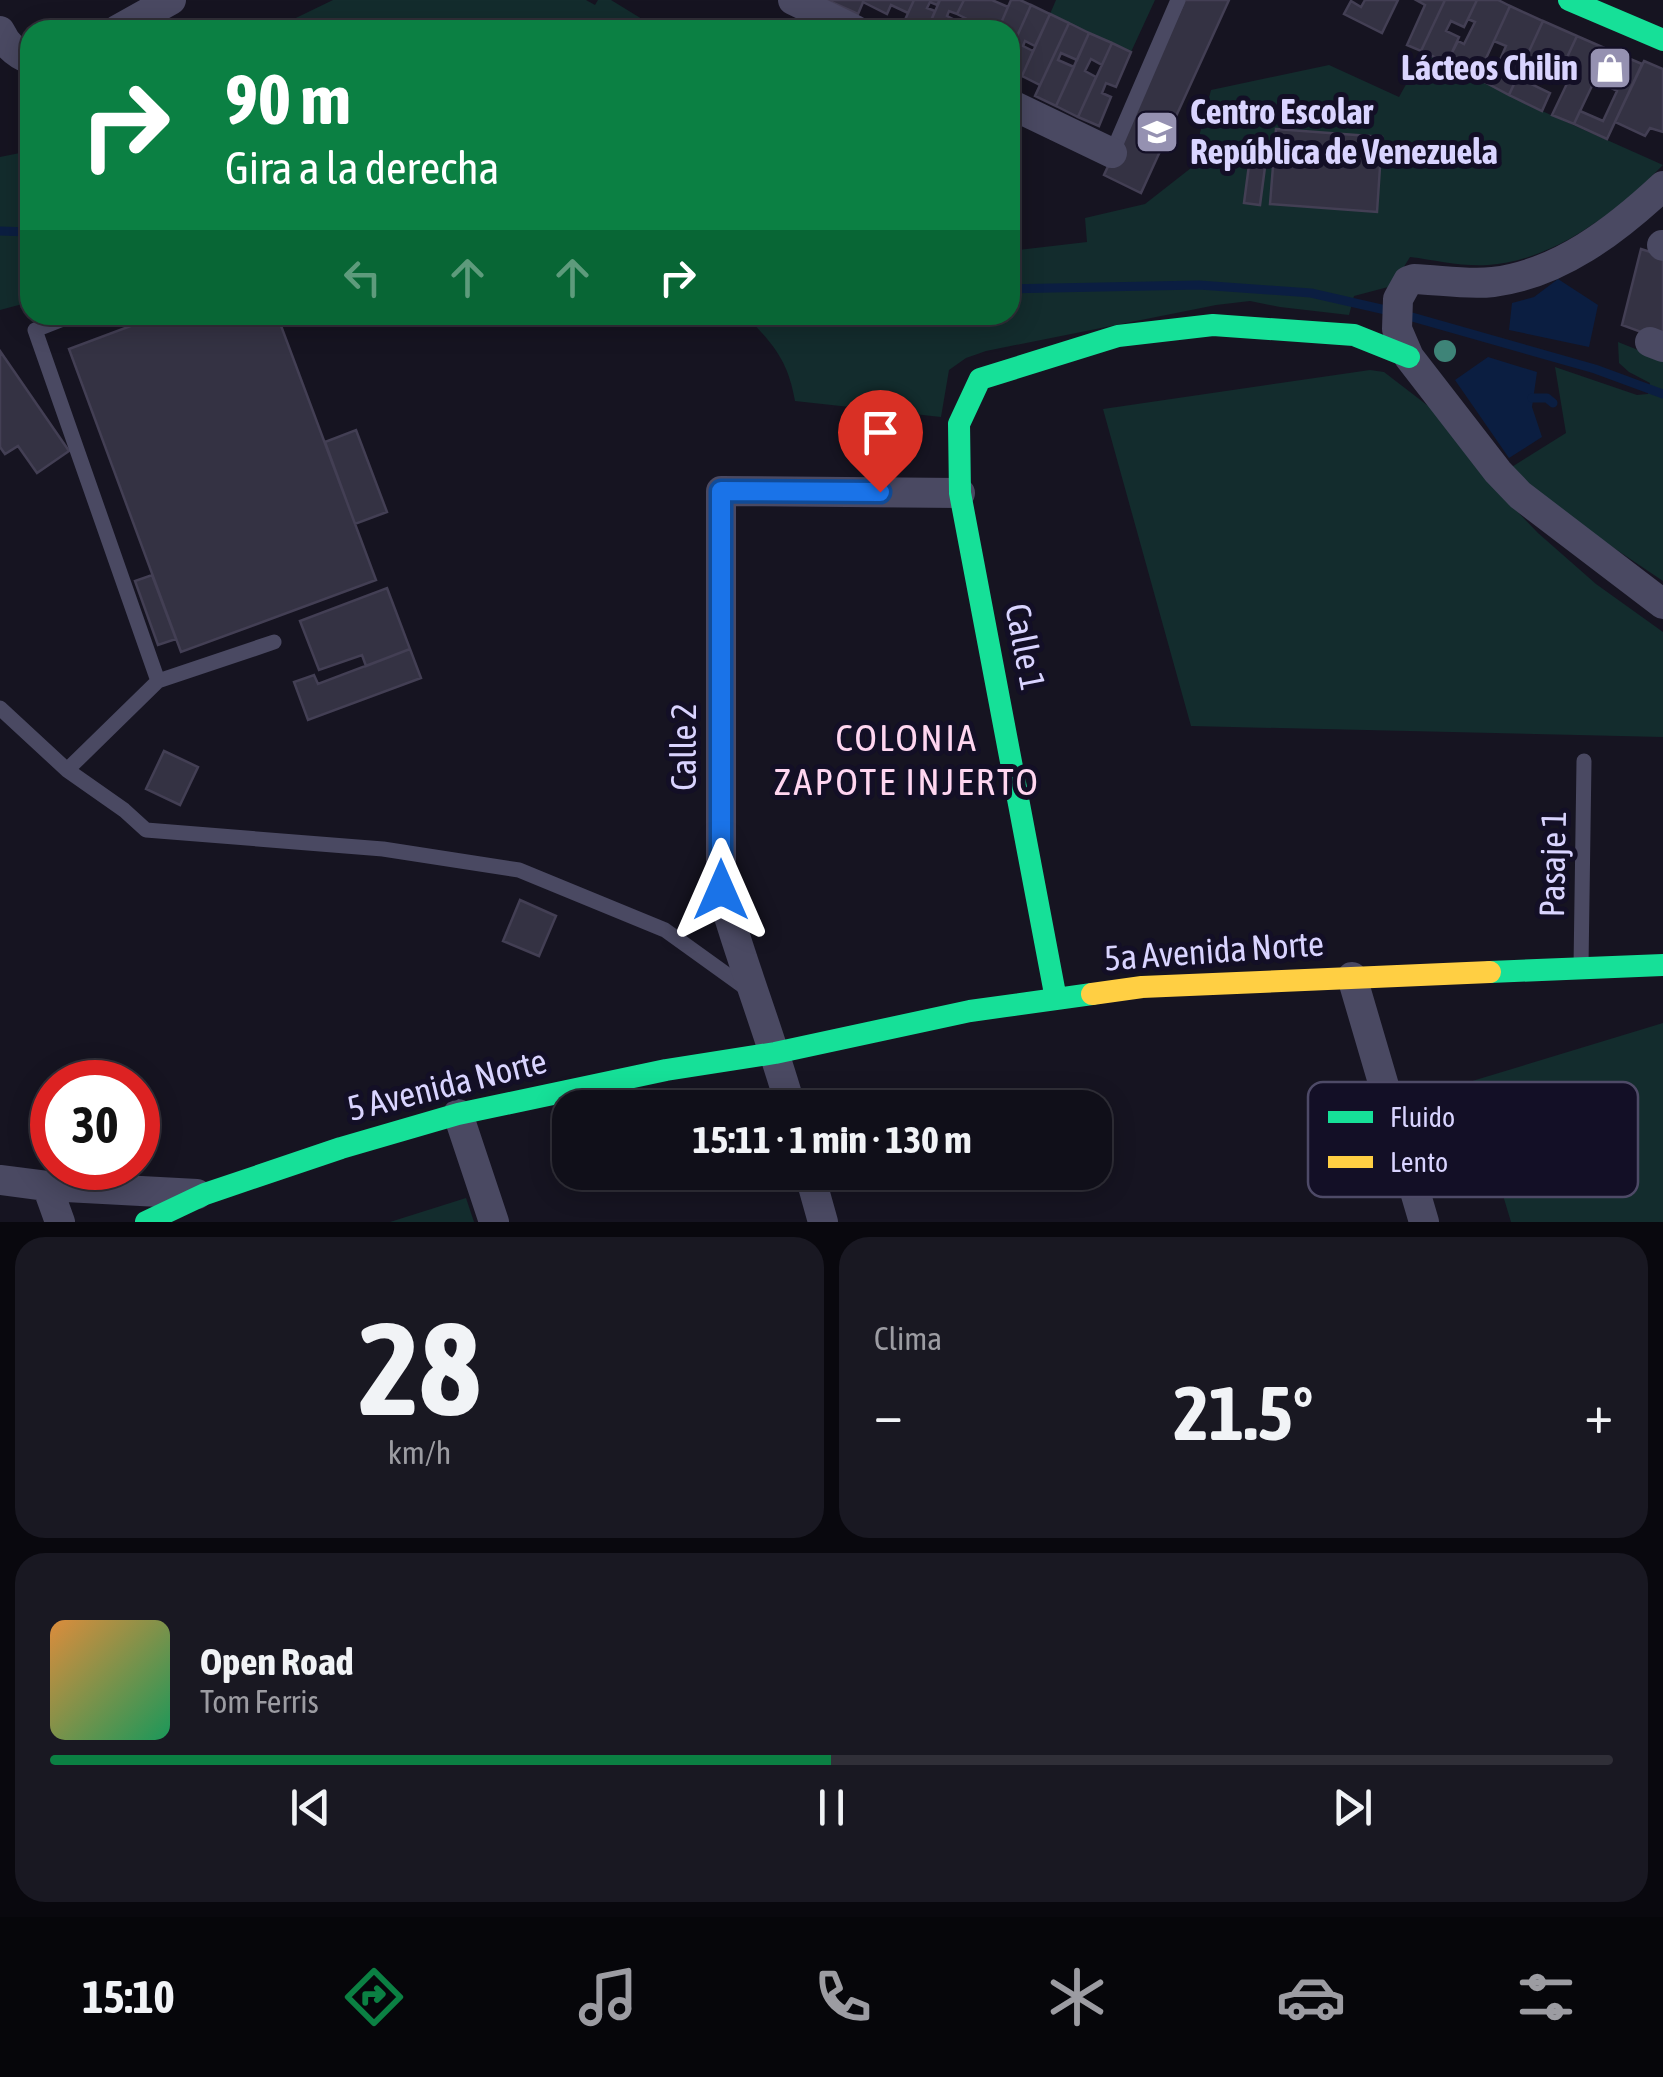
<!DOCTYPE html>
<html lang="es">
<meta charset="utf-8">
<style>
body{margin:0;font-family:"Asap Condensed",sans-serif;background:#191822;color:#f1f3f6;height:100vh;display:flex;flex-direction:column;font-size:38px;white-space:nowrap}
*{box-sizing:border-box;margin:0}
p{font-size:32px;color:#9c9ca2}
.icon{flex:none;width:55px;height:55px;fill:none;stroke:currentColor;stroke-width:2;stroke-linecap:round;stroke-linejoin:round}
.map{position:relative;height:1222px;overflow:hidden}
.panel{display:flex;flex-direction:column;gap:15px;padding:15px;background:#09080e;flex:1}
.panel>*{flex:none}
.hud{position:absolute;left:20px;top:20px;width:1000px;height:305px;border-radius:30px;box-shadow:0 5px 25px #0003,0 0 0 2px #302f38;background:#0b8043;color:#fff;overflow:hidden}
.speed{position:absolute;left:30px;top:1060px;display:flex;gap:20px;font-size:50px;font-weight:700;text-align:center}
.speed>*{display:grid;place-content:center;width:130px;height:130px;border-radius:50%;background:#100f19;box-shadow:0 5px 25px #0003,0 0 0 2px #302f38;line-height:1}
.speed .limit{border:15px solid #d22;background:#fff;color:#111}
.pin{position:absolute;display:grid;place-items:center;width:85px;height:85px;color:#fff;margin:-102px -42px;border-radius:50% 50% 50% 0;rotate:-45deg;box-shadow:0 0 10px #0007}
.pin .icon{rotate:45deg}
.me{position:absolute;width:110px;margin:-55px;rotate:0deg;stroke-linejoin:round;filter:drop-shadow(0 0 8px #0008)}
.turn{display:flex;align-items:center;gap:35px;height:210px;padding:0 40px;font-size:45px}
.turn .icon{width:130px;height:130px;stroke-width:2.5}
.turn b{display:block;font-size:70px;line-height:85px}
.lanes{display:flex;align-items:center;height:95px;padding:0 40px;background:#0003;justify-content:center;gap:50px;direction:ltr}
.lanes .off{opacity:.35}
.big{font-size:75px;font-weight:700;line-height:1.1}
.panel .widget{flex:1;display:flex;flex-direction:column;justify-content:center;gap:15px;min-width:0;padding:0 35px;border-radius:30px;background:#191822}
.panel .dial{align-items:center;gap:0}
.dial b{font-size:130px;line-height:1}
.song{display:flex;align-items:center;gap:30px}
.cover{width:120px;height:120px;border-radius:15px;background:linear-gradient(135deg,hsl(30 70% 55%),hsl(150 70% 35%))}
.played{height:10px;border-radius:5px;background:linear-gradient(90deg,#0b8043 50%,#302f38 50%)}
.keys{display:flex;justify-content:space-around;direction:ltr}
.heat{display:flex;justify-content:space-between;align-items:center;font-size:55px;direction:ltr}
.panel .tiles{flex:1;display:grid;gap:15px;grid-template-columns:1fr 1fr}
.widget:last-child{grid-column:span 2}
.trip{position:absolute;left:552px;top:1090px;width:560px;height:100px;border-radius:30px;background:#100f19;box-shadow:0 5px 25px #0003,0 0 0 2px #302f38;font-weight:700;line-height:100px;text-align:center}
.tab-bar{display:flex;height:160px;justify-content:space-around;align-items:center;background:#06060a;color:#9c9ca2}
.tab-bar .icon{width:70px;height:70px}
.tab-bar .active{color:#0b8043}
.tab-bar b{font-size:45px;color:#f1f3f6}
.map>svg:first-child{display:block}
.green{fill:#132c2d}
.water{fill:#0b1e41}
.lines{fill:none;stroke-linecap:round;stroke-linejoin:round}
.stream{stroke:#0b1e41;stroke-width:9}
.building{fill:#343243;stroke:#433f54;stroke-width:2.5}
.lane{stroke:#4a4962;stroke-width:15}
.street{stroke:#4a4962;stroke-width:30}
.fast{stroke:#16e098;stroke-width:22}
.slow{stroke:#ffcf43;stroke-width:22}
.tree{fill:#3e8478}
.route-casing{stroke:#114b97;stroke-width:25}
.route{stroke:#1a73e8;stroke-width:18}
.labels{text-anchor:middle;stroke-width:10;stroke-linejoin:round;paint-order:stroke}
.poi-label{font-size:35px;font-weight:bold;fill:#d9d4ff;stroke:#130f26;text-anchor:end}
.street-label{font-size:35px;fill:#d9d4ff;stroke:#130f26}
.neighbourhood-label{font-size:38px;letter-spacing:2.5px;fill:#ffd6f0;stroke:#130f26}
.key{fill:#130f26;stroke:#4e4a67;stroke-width:2.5}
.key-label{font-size:28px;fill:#d9d4ff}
</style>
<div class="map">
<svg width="1663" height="1222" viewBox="0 0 1663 1222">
<rect width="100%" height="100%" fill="#161421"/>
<!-- green -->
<path class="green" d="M333 0H586L595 5 598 0H611L660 30H271Z
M1056 0H1155L1131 52 1050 14Z
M1424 52 1542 111 1663 165C1619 210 1554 261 1488 265 1463 267 1435 260 1410 257L1392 286 1354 296 1349 315 1280 307 1250 301 1216 305 986 351 966 358 949 370 941 417 795 401C788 360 773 344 745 315H1010V251L1087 242 1085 218 1145 204 1191 168 1211 90 1329 65 1399 97Z
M30 151V302L0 310V157Z
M1618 342 1663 360V581L1529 491 1507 470 1566 433 1555 367 1637 395 1648 394 1650 383 1629 372 1619 363Z
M1370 370 1384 372 1453 425 1493 486 1538 533 1596 584 1663 632V737L1191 726 1103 409Z
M1663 1023V1222H1511L1469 1082Z
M466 1198 474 1222H390Z"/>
<!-- water -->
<path class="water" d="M1558 279 1598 305 1589 347 1509 330 1512 303 1534 297Z
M1488 357 1537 372 1532 407 1542 437 1509 458 1455 380Z"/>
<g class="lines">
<!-- stream -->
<path class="stream" d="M426 30C459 21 489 19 521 30
M0 231 30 232
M1010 289 1199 285 1311 293 1390 311
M1405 315 1595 369 1663 394
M1532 398H1547L1553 403"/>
</g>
<!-- building -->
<path class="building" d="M827 0H864L858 14Z
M864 0H914L908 13 891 5 887 14 863 2Z
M914 0H940L937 5 930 2 927 8 935 11 927 30 904 22Z
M940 0H964L957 14 949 11 947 16 955 20 950 30H927Z
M964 0H992L1008 7 998 30H950L953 24 967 30 971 21 957 14Z
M1011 0H1020L1031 5 1010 52V30H998Z
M1185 0H1229L1141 193 1104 175Z
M1365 0H1398L1382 33 1344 14 1351 1 1361 7Z
M1416 0H1445L1421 51 1407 45 1425 5Z
M1445 0H1477L1464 27 1451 21 1446 31 1459 37 1447 63 1421 51Z
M1477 0H1498L1510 6 1477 78 1447 63 1458 41 1464 44 1475 22 1468 19Z
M1031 5 1050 14 1035 46 1025 41 1023 46 1033 51 1022 76 1010 71V52Z
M1510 6 1543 21 1509 95 1477 78 1483 64 1496 69 1506 46 1494 41Z
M1050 14 1069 23 1040 85 1022 76Z
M1543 21 1577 36 1563 66 1553 62 1549 72 1539 68 1531 84 1550 93 1542 111 1509 95Z
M1069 23 1089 33 1077 60 1061 53 1058 60 1074 67 1056 106 1035 96Z
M1089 33 1112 43 1102 65 1091 59 1085 71 1096 77 1078 117 1056 106Z
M1577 36 1609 50 1574 124 1552 115 1573 71 1563 66Z
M1112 43 1131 52 1116 87 1106 83 1102 93 1111 97 1099 126 1078 117Z
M1609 50 1642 64 1607 139 1574 124 1580 111 1603 121 1617 91 1595 80Z
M1644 61 1663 69V132L1650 128 1645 136 1615 122Z
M1276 129 1382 137 1377 212 1270 204Z
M1249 165 1265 167 1260 205 1244 203Z
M1641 249 1663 256V340L1622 325Z
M160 315H277L376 580 181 652 69 349Z
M0 351 69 451 37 473 18 446 5 454 0 447Z
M356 430 387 512 355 524 325 442Z
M152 575 176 639 158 645 135 581Z
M387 588 410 649 366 666 362 655 319 670 300 621Z
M410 649 421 678 308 720 294 682 314 675 318 684Z
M164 751 198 767 180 805 146 789Z
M520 900 556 916 539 956 503 941Z"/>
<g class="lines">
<!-- lane -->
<path class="lane" d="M1112 153 1178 0
M73 315 35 330 158 681 274 642
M158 681 67 770 124 810 146 830 383 849 519 870 665 930 747 989
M0 708 67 770
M1581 967 1584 761"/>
<!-- street -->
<path class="street" d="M793 0 855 30
M117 30 171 0
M0 31C6 44 16 54 30 59
M1010 104 1112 153
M1663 186C1616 230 1559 274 1493 282 1467 285 1441 280 1414 279L1408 281 1398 299 1397 329 1409 357 1498 472 1520 495 1663 604
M1662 245 1663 246
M1650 342 1663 347
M1352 977 1424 1222
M791 1108C770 1034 742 964 721 890V491L960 493
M458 1114 494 1222
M809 1172 823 1222
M0 1180 47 1186 60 1222
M47 1186 197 1194"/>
<!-- fast -->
<path class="fast" d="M1569 0 1663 40
M1490 972 1663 965
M1056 999 960 493 959 424 980 379 1118 336 1213 325 1354 335 1409 357
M146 1222 205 1194 341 1148 458 1114 666 1070 775 1053 970 1011 1092 994"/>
<!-- slow -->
<path class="slow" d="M1092 994 1142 987 1490 972"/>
</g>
<!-- trees -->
<circle class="tree" cx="1445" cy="351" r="11"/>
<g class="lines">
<defs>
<path id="route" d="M721 890V491L880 492"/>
</defs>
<!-- route casing -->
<use href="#route" class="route-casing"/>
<!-- route -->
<use href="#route" class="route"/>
</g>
<!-- icons -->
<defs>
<symbol id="shop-square" viewBox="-11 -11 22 22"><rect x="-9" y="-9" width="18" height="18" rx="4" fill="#9591b1" stroke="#130f26"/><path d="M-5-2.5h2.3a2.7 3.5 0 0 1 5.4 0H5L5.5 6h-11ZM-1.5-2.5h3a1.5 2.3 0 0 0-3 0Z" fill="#fff"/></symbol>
<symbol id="school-square" viewBox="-11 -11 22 22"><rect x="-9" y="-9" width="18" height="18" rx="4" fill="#9591b1" stroke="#130f26"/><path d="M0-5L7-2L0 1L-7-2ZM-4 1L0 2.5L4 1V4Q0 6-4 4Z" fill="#fff"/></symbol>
</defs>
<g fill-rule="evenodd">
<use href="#shop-square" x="1585" y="43" width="50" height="50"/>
<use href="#school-square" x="1132" y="107" width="50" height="50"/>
</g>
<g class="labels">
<!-- poi labels -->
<g class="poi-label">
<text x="1578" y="80">Lácteos Chilin</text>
<text x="1190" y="124" text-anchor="start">Centro Escolar<tspan x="1190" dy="40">República de Venezuela</tspan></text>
</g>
<!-- street labels -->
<g class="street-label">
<text transform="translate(1025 647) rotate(79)" y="12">Calle 1</text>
<text transform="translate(684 747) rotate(-90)" y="12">Calle 2</text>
<text transform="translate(1553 864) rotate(-89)" y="12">Pasaje 1</text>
<text transform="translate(1214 951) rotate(-4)" y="12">5a Avenida Norte</text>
<text transform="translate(447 1085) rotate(-14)" y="12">5 Avenida Norte</text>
</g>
<!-- neighbourhood labels -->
<g class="neighbourhood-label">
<text x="907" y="751">COLONIA<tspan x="907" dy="44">ZAPOTE INJERTO</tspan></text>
</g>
</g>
<!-- legend -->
<rect x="1308" y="1082" width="330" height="115" rx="15" class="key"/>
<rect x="1328" y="1111" width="45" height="12" fill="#16e098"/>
<rect x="1328" y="1156" width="45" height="12" fill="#ffcf43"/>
<g class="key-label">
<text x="1390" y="1127">Fluido</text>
<text x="1390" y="1172">Lento</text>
</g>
</svg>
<div class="speed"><div class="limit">30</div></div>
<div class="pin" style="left:880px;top:492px;background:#d93025"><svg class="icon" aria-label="arrive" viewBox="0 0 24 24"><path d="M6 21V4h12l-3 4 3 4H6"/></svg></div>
<svg class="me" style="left:721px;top:890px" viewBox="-20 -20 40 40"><path d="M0-17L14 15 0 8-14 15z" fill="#1a73e8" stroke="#fff" stroke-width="4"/></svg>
<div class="trip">15:11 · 1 min · 130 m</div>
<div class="hud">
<div class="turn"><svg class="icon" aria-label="right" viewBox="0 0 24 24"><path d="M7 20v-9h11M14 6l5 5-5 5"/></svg><div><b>90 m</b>Gira a la derecha</div></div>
<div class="lanes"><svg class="icon off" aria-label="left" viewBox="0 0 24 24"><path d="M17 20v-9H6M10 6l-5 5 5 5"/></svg><svg class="icon off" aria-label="ahead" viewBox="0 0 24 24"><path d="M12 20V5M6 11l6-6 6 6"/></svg><svg class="icon off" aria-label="ahead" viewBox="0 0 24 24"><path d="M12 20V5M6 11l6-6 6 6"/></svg><svg class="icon" aria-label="right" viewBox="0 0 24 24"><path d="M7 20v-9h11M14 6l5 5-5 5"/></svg></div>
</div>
</div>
<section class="panel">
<div class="tiles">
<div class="widget dial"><b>28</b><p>km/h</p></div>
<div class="widget"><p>Clima</p>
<div class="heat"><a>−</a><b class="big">21.5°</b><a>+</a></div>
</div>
<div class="widget">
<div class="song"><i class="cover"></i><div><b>Open Road</b><p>Tom Ferris</p></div></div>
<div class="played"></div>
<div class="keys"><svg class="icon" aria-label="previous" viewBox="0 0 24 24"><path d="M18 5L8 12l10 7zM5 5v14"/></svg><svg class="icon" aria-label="pause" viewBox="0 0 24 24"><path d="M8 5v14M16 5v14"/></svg><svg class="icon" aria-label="next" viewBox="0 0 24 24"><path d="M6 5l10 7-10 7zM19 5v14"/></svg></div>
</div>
</div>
</section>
<nav class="tab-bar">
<b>15:10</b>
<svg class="icon active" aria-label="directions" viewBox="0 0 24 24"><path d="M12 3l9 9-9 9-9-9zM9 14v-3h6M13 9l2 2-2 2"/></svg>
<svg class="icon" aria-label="music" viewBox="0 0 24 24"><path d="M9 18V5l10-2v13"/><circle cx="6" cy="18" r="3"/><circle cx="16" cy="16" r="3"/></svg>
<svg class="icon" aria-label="phone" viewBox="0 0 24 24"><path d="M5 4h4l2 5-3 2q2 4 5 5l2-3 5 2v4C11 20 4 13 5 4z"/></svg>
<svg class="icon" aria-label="climate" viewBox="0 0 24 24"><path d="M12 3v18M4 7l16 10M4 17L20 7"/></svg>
<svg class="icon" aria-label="car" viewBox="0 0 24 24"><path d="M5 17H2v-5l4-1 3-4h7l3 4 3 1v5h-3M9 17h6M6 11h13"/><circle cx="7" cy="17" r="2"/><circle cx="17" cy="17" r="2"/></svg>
<svg class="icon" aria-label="filters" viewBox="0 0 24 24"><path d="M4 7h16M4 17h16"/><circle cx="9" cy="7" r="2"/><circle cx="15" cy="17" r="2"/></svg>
</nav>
